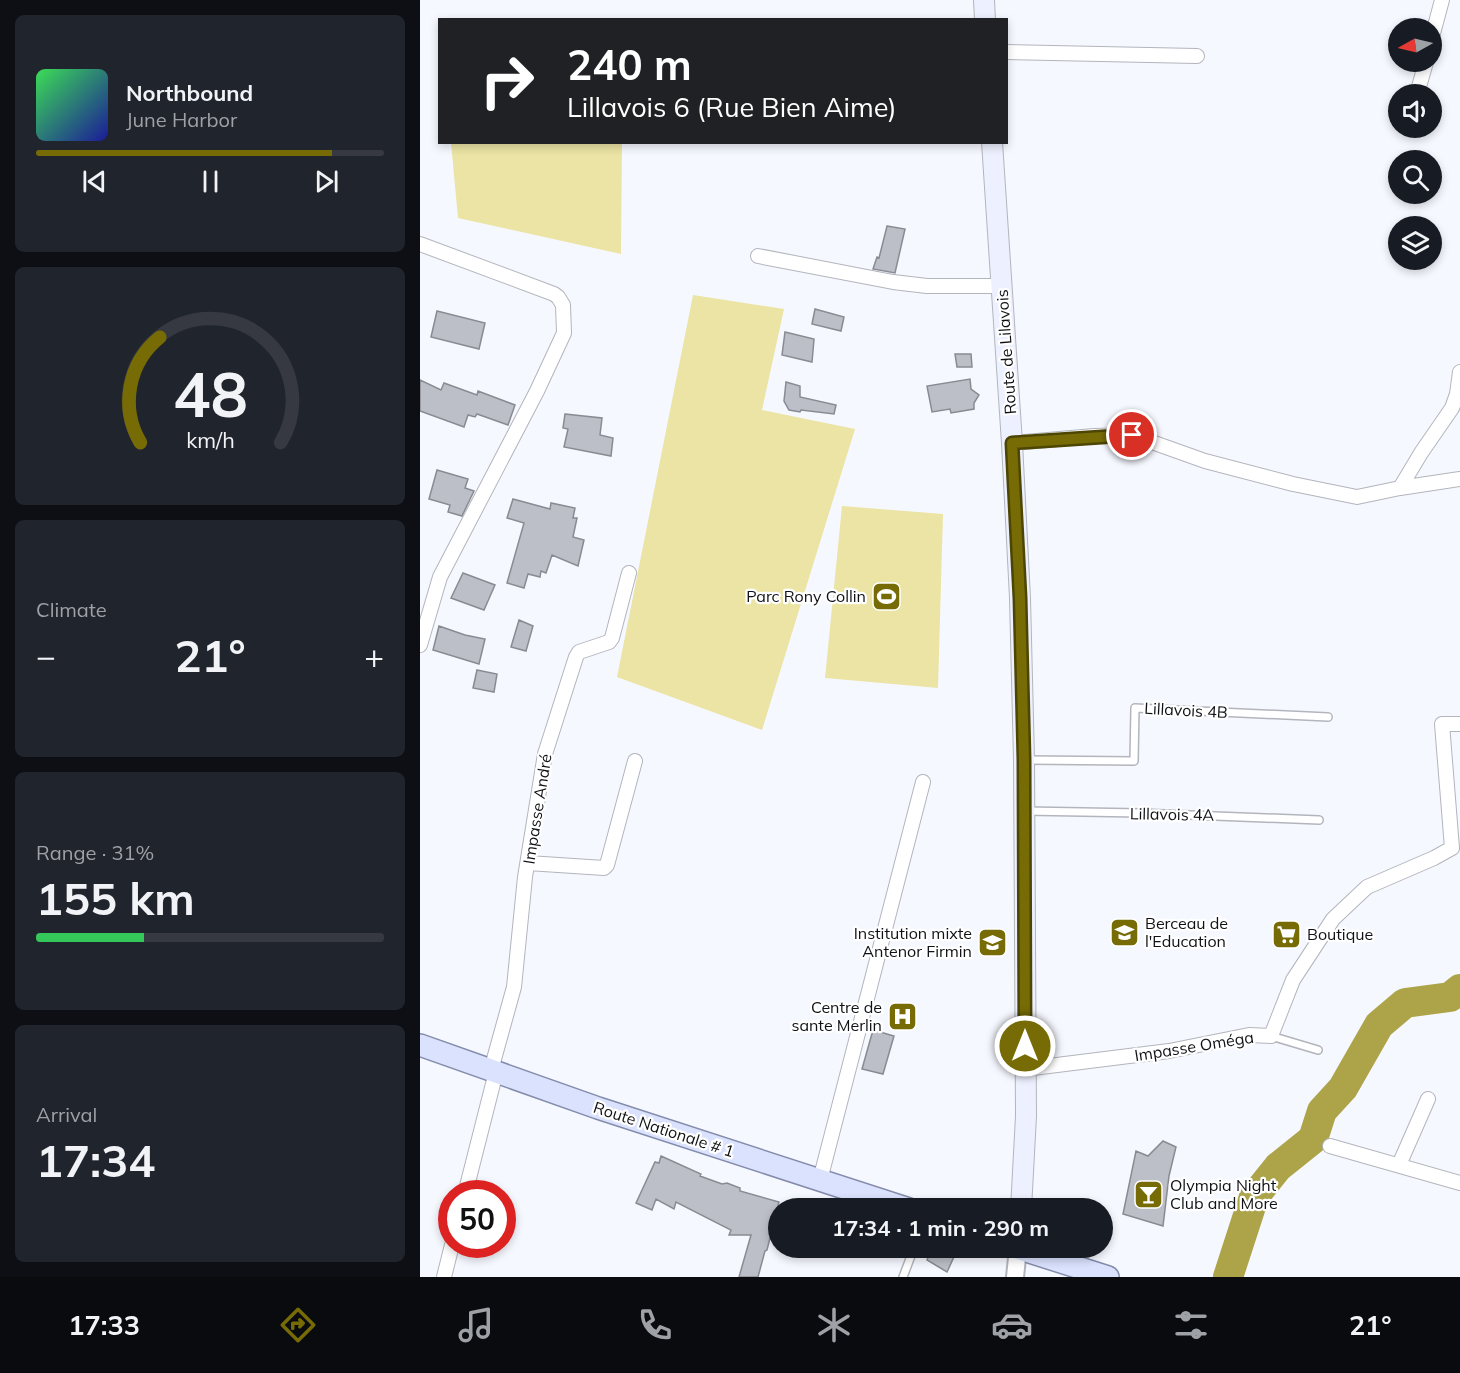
<!DOCTYPE html>
<meta charset="utf-8">
<style>
body{margin:0;font-family:Mulish,sans-serif;background:#20242c;color:#f1f3f6;height:100vh;display:flex;flex-direction:column;font-size:22px;white-space:nowrap}
*{box-sizing:border-box;margin:0}
p{font-size:20px;color:#9ea1a6}
.icon{flex:none;width:33px;height:33px;fill:none;stroke:currentColor;stroke-width:2;stroke-linecap:round;stroke-linejoin:round}
.map{position:relative;flex:1;overflow:hidden}
.panel{display:flex;flex-direction:column;gap:15px;padding:15px;background:#0d0f14;width:420px}
.panel>*{flex:none}
.hud{position:absolute;left:18px;top:18px;width:570px;height:126px;border-radius:0px;box-shadow:0 3px 9px #0003;background:#202124;color:#fff;overflow:hidden}
.needle{width:39px;rotate:262deg}
.controls{position:absolute;left:968px;top:18px;display:grid;gap:12px}
.controls a{display:grid;place-items:center;width:54px;height:54px;border-radius:50%;background:#171b24;box-shadow:0 3px 9px #0003;font-size:30px}
.speed{position:absolute;left:18px;top:1180px;display:flex;gap:12px;font-size:30px;font-weight:700;text-align:center}
.speed>*{display:grid;place-content:center;width:78px;height:78px;border-radius:50%;background:#171b24;box-shadow:0 3px 9px #0003;line-height:1}
.speed .limit{border:9px solid #d22;background:#fff;color:#111}
.pin{position:absolute;display:grid;place-items:center;width:51px;height:51px;color:#fff;margin:-26px;border:3px solid #fff;border-radius:50%;box-shadow:0 2px 6px #0007}
.me{position:absolute;width:66px;margin:-33px;rotate:0deg;stroke-linejoin:round;filter:drop-shadow(0 0 4px #0008)}
.turn{display:flex;align-items:center;gap:21px;height:126px;padding:0 30px;font-size:27px}
.turn .icon{width:78px;height:78px;stroke-width:2.5}
.turn b{display:block;font-size:42px;line-height:51px}
.big{font-size:45px;font-weight:700;line-height:1.1}
.panel .widget{flex:1;display:flex;flex-direction:column;justify-content:center;gap:9px;min-width:0;padding:0 21px;border-radius:9px;background:#20242c}
.panel .dial{align-items:center;gap:0}
.dial svg{height:156px;overflow:visible;fill:none;stroke:#363941;stroke-width:7;stroke-linecap:round;text-anchor:middle}
.dial text{fill:#f1f3f6;stroke:none}
.song{display:flex;align-items:center;gap:18px}
.cover{width:72px;height:72px;border-radius:9px;background:linear-gradient(135deg,hsl(130 70% 55%),hsl(240 70% 35%))}
.played{height:6px;border-radius:3px;background:linear-gradient(90deg,#766b05 85%,#363941 85%)}
.keys{display:flex;justify-content:space-around;direction:ltr}
.heat{display:flex;justify-content:space-between;align-items:center;font-size:33px;direction:ltr}
.charge{height:9px;border-radius:4px;background:linear-gradient(90deg,#34c759 31%,#363941 0)}
.trip{position:absolute;left:348px;top:1198px;width:345px;height:60px;border-radius:30px;background:#171b24;box-shadow:0 3px 9px #0003;font-weight:700;line-height:60px;text-align:center}
.tab-bar{display:flex;height:96px;justify-content:space-around;align-items:center;background:#090b0e;color:#9ea1a6}
.tab-bar .icon{width:42px;height:42px}
.tab-bar .selected{color:#766b05}
.tab-bar b{font-size:27px;color:#f1f3f6}
main{display:flex;flex:1;min-height:0}
.map>svg:first-child{display:block}
.green{fill:#ebe4a5}
.lines{fill:none;stroke-linecap:round;stroke-linejoin:round}
.river{stroke:#ada348;stroke-width:30}
.building{fill:#bcbfc7;stroke:#898b93;stroke-width:1.5}
.service-casing{stroke:#b3b5bd;stroke-width:10}
.minor-casing{stroke:#b3b5bd;stroke-width:16}
.tertiary-casing{stroke:#b3b5bd;stroke-width:20}
.secondary-casing{stroke:#b3b5bd;stroke-width:22}
.primary-casing{stroke:#848cab;stroke-width:24}
.service{stroke:#fff;stroke-width:7}
.minor{stroke:#fff;stroke-width:14}
.tertiary{stroke:#fff;stroke-width:16}
.secondary{stroke:#edf0fe;stroke-width:20}
.primary{stroke:#dbe2fe;stroke-width:21}
.route-casing{stroke:#4d4603;stroke-width:15}
.route{stroke:#766b05;stroke-width:10}
.labels{text-anchor:middle;stroke-width:4.5;stroke-linejoin:round;paint-order:stroke}
.street-label{font-size:16px;fill:#101114;stroke:#fff}
.poi-label{font-size:16px;fill:#101114;stroke:#fff;text-anchor:end}
</style>
<main>
<section class="panel">
<div class="widget">
<div class="song"><i class="cover"></i><div><b>Northbound</b><p>June Harbor</p></div></div>
<div class="played"></div>
<div class="keys"><svg class="icon" aria-label="previous" viewBox="0 0 24 24"><path d="M18 5L8 12l10 7zM5 5v14"/></svg><svg class="icon" aria-label="pause" viewBox="0 0 24 24"><path d="M8 5v14M16 5v14"/></svg><svg class="icon" aria-label="next" viewBox="0 0 24 24"><path d="M6 5l10 7-10 7zM19 5v14"/></svg></div>
</div>
<div class="widget dial"><svg viewBox="0 0 100 80">
<path d="M14 69A42 42 0 1 1 86 69"/>
<path d="M14 69A42 42 0 0 1 24 15" stroke="#766b05"/>
<text x="50" y="56" font-size="32" font-weight="700">48</text>
<text x="50" y="72" font-size="11">km/h</text>
</svg></div>
<div class="widget"><p>Climate</p>
<div class="heat"><a>−</a><b class="big">21°</b><a>+</a></div>
</div>
<div class="widget"><p>Range · 31%</p><b class="big">155 km</b><div class="charge"></div></div>
<div class="widget"><p>Arrival</p><b class="big">17:34</b></div>
</section>
<div class="map">
<svg width="1040" height="1277" viewBox="0 0 1040 1277">
<rect width="100%" height="100%" fill="#f6f8ff"/>
<!-- green -->
<path class="green" d="M31 143H202L201 254 38 218Z
M273 295 364 309 342 410 435 429 342 730 197 677Z
M422 506 523 514 518 688 405 678Z"/>
<g class="lines">
<!-- river -->
<path class="river" d="M808 1277 834 1197 858 1167 893 1139 902 1111 923 1088 959 1025 985 1003 1030 997 1040 989"/>
</g>
<!-- building -->
<path class="building" d="M467 226 485 229 475 273 453 269 457 257 459 258Z
M395 309 424 317 421 331 392 324Z
M17 311 65 323 59 349 11 337Z
M365 332 394 339 392 362 362 355Z
M535 354H551L552 367H537Z
M550 379 551 389 559 395 554 403V409L531 413 530 409 512 412 507 386Z
M0 380 21 390 24 383 57 395 58 391 95 405 88 425 57 414 55 417 48 415 44 427 0 411Z
M366 382 380 386V397L416 405 414 414 381 410 380 412 369 410 364 401Z
M145 414 182 418 180 435 193 438 191 456 144 447 148 429 143 428Z
M17 470 48 479 45 488 54 491 42 516 28 512 30 505 9 499Z
M93 499 130 509 131 503 155 508 153 518H157L153 537 164 540 158 566 132 555 126 573 121 571 120 577 108 574 104 588 87 583 104 523 87 518Z
M43 573 75 585 64 610 31 598Z
M99 620 113 626 106 651 91 647Z
M19 626 45 635 65 639 59 664 13 650Z
M57 670 77 674 74 692 53 688Z
M453 1030 474 1036 463 1074 442 1069Z
M743 1141 756 1147 749 1176 743 1226 703 1214 716 1151 728 1156Z
M241 1156 281 1174 280 1176 302 1184 307 1183 320 1188V1191L359 1202 347 1250 345 1251 338 1277H319L331 1235H309L311 1230 256 1202 254 1209 236 1199 232 1210 216 1203 235 1162 239 1163Z
M512 1248H538L527 1272 507 1260Z"/>
<g class="lines">
<defs>
<path id="service" d="M607 760 714 761 715 708 908 717
M605 811 720 813 899 820
M851 1036 898 1050
M483 1277 494 1248"/>
<path id="minor" d="M1011 41 1022 0
M586 52 777 56
M997 94 1006 62
M0 244 134 294 138 297 143 305 144 333 117 391 20 577 0 645
M338 256 473 282 507 286H581
M592 443 674 436 712 435 785 461 873 484 937 497 980 488 1040 479
M980 488 1001 453 1032 408 1037 394 1040 372
M108 863 184 868 187 865 215 761
M605 1069 749 1051 829 1035 851 1036 873 980 913 919 947 887 1014 858 1032 848 1022 724H1040
M71 1070 94 987 105 877 125 754 156 657 159 652 189 642 192 638 209 573
M910 1146 1040 1183
M979 1165 1008 1099
M400 1180 503 782
M45 1194 76 1072
M24 1277 32 1245"/>
<path id="tertiary" d="M595 1277 598 1248"/>
<path id="secondary" d="M564 0 565 20
M572 142 592 443 600 598 604 760 606 1116 601 1209"/>
<path id="primary" d="M0 1045 178 1108 489 1209
M597 1248 688 1277"/>
</defs>
<!-- service casing -->
<use href="#service" class="service-casing"/>
<!-- minor casing -->
<use href="#minor" class="minor-casing"/>
<!-- tertiary casing -->
<use href="#tertiary" class="tertiary-casing"/>
<!-- secondary casing -->
<use href="#secondary" class="secondary-casing"/>
<!-- primary casing -->
<use href="#primary" class="primary-casing"/>
<!-- service -->
<use href="#service" class="service"/>
<!-- minor -->
<use href="#minor" class="minor"/>
<!-- tertiary -->
<use href="#tertiary" class="tertiary"/>
<!-- secondary -->
<use href="#secondary" class="secondary"/>
<!-- primary -->
<use href="#primary" class="primary"/>
</g>
<g class="lines">
<defs>
<path id="route" d="M605 1046 604 760 600 598 592 443 712 435"/>
</defs>
<!-- route casing -->
<use href="#route" class="route-casing"/>
<!-- route -->
<use href="#route" class="route"/>
</g>
<!-- icons -->
<defs>
<symbol id="stadium-square" viewBox="-11 -11 22 22"><rect x="-9" y="-9" width="18" height="18" rx="4" fill="#766b05" stroke="#fff"/><path d="M0-5a6.5 5 0 1 0 0 10a6.5 5 0 1 0 0-10ZM-3.5-1.8h7v3.6h-7Z" fill="#fff"/></symbol>
<symbol id="school-square" viewBox="-11 -11 22 22"><rect x="-9" y="-9" width="18" height="18" rx="4" fill="#766b05" stroke="#fff"/><path d="M0-5L7-2L0 1L-7-2ZM-4 1L0 2.5L4 1V4Q0 6-4 4Z" fill="#fff"/></symbol>
<symbol id="supermarket-square" viewBox="-11 -11 22 22"><rect x="-9" y="-9" width="18" height="18" rx="4" fill="#766b05" stroke="#fff"/><path d="M-6-5.5h2.5l.6 2H6L4.5 2H-2.5L-4.4-4H-6ZM-1.5 3.2a1.3 1.3 0 1 0 .1 0ZM3 3.2a1.3 1.3 0 1 0 .1 0Z" fill="#fff"/></symbol>
<symbol id="hospital-square" viewBox="-11 -11 22 22"><rect x="-9" y="-9" width="18" height="18" rx="4" fill="#766b05" stroke="#fff"/><path d="M-5-5h3v3.5h4V-5h3V5h-3V1.5h-4V5h-3Z" fill="#fff"/></symbol>
<symbol id="bar-square" viewBox="-11 -11 22 22"><rect x="-9" y="-9" width="18" height="18" rx="4" fill="#766b05" stroke="#fff"/><path d="M-6-5H6L.8 .8V4.5H3.5V6h-7V4.5H-.8V.8Z" fill="#fff"/></symbol>
</defs>
<g fill-rule="evenodd">
<use href="#stadium-square" x="450" y="580" width="33" height="33"/>
<use href="#school-square" x="688" y="916" width="33" height="33"/>
<use href="#supermarket-square" x="850" y="918" width="33" height="33"/>
<use href="#school-square" x="556" y="926" width="33" height="33"/>
<use href="#hospital-square" x="466" y="1000" width="33" height="33"/>
<use href="#bar-square" x="712" y="1178" width="33" height="33"/>
</g>
<g class="labels">
<!-- street labels -->
<g class="street-label">
<text transform="translate(586 352) rotate(-94)" y="6">Route de Lilavois</text>
<text transform="translate(766 710) rotate(3)" y="6">Lillavois 4B</text>
<text transform="translate(117 809) rotate(-81)" y="6">Impasse André</text>
<text transform="translate(752 814) rotate(1)" y="6">Lillavois 4A</text>
<text transform="translate(774 1046) rotate(-9)" y="6">Impasse Oméga</text>
<text transform="translate(244 1129) rotate(18)" y="6">Route Nationale # 1</text>
</g>
<!-- poi labels -->
<g class="poi-label">
<text x="446" y="602">Parc Rony Collin</text>
<text x="725" y="929" text-anchor="start">Berceau de<tspan x="725" dy="18">l'Education</tspan></text>
<text x="552" y="939">Institution mixte<tspan x="552" dy="18">Antenor Firmin</tspan></text>
<text x="887" y="940" text-anchor="start">Boutique</text>
<text x="462" y="1013">Centre de<tspan x="462" dy="18">sante Merlin</tspan></text>
<text x="750" y="1191" text-anchor="start">Olympia Night<tspan x="750" dy="18">Club and More</tspan></text>
</g>
</g>
</svg>
<div class="controls">
<a><svg class="needle" viewBox="-14 -14 28 28"><path d="M0-13l5 13h-10z" fill="#e53935"/><path d="M0 13l5-13h-10z" fill="#9ea1a6"/></svg></a>
<a><svg class="icon" aria-label="sound" viewBox="0 0 24 24"><path d="M4 9h4l5-4v14l-5-4H4zM17 9q2 3 0 6"/></svg></a>
<a><svg class="icon" aria-label="search" viewBox="0 0 24 24"><circle cx="10" cy="10" r="6"/><path d="M15 15l6 6"/></svg></a>
<a><svg class="icon" aria-label="layers" viewBox="0 0 24 24"><path d="M12 4l9 5-9 5-9-5zM3 14l9 5 9-5"/></svg></a>
</div>
<div class="speed"><div class="limit">50</div></div>
<div class="pin" style="left:712px;top:435px;background:#d93025"><svg class="icon" aria-label="arrive" viewBox="0 0 24 24"><path d="M6 21V4h12l-3 4 3 4H6"/></svg></div>
<svg class="me" style="left:605px;top:1046px" viewBox="-20 -20 40 40"><circle r="17" fill="#766b05" stroke="#fff" stroke-width="3"/><path d="M0-11L8 9 0 5-8 9z" fill="#fff"/></svg>
<div class="trip">17:34 · 1 min · 290 m</div>
<div class="hud">
<div class="turn"><svg class="icon" aria-label="right" viewBox="0 0 24 24"><path d="M7 20v-9h11M14 6l5 5-5 5"/></svg><div><b>240 m</b>Lillavois 6 (Rue Bien Aime)</div></div>
</div>
</div>
</main>
<nav class="tab-bar">
<b>17:33</b>
<svg class="icon selected" aria-label="directions" viewBox="0 0 24 24"><path d="M12 3l9 9-9 9-9-9zM9 14v-3h6M13 9l2 2-2 2"/></svg>
<svg class="icon" aria-label="music" viewBox="0 0 24 24"><path d="M9 18V5l10-2v13"/><circle cx="6" cy="18" r="3"/><circle cx="16" cy="16" r="3"/></svg>
<svg class="icon" aria-label="phone" viewBox="0 0 24 24"><path d="M5 4h4l2 5-3 2q2 4 5 5l2-3 5 2v4C11 20 4 13 5 4z"/></svg>
<svg class="icon" aria-label="climate" viewBox="0 0 24 24"><path d="M12 3v18M4 7l16 10M4 17L20 7"/></svg>
<svg class="icon" aria-label="car" viewBox="0 0 24 24"><path d="M5 17H2v-5l4-1 3-4h7l3 4 3 1v5h-3M9 17h6M6 11h13"/><circle cx="7" cy="17" r="2"/><circle cx="17" cy="17" r="2"/></svg>
<svg class="icon" aria-label="filters" viewBox="0 0 24 24"><path d="M4 7h16M4 17h16"/><circle cx="9" cy="7" r="2"/><circle cx="15" cy="17" r="2"/></svg>
<b>21°</b>
</nav>
